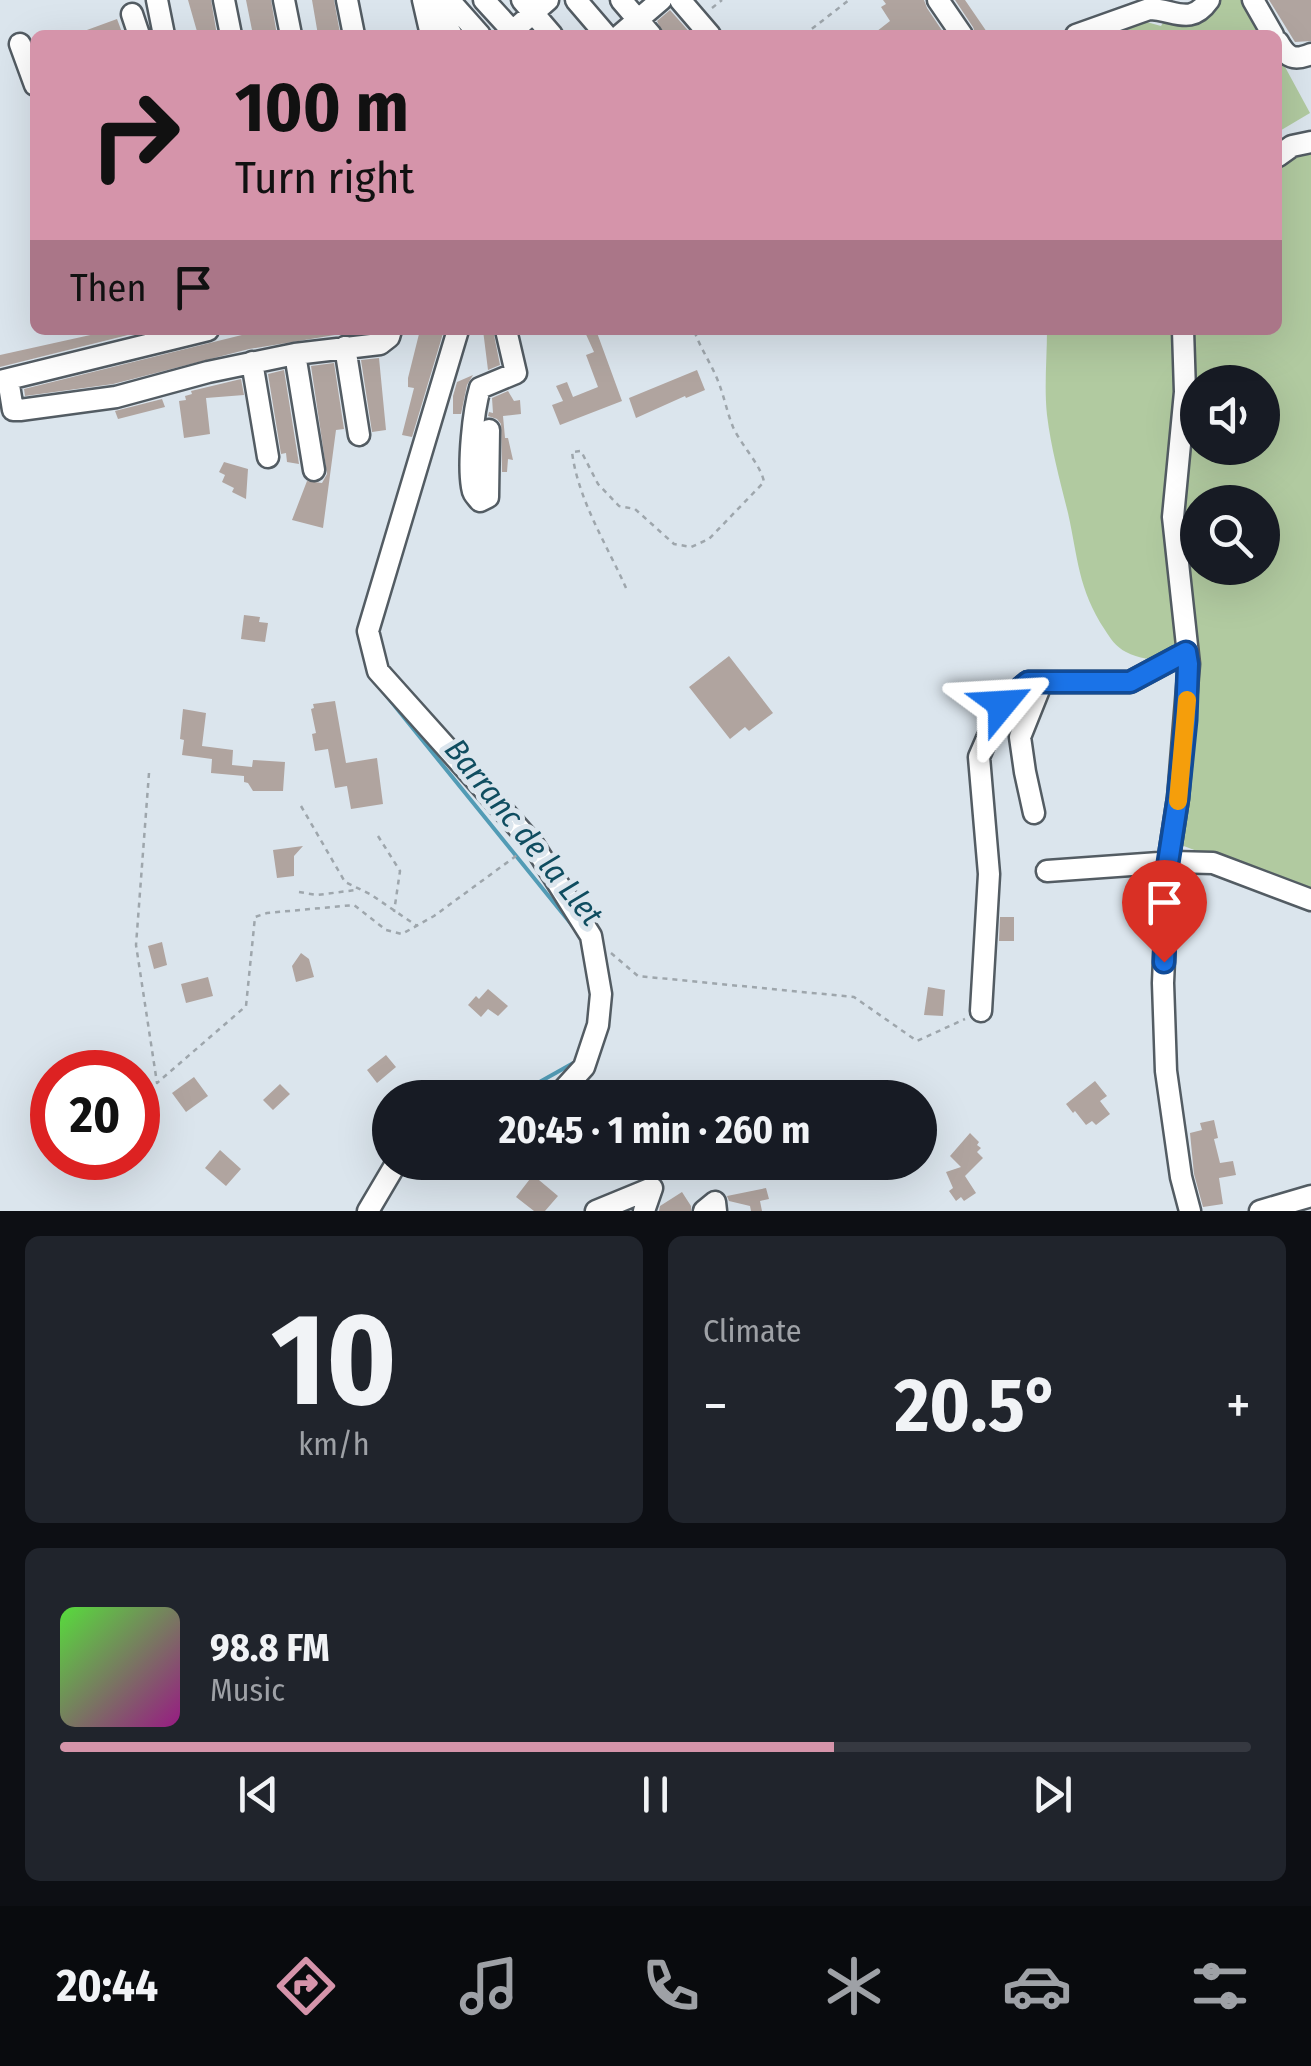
<!DOCTYPE html>
<meta charset="utf-8">
<style>
body{margin:0;font-family:"Fira Sans Condensed",sans-serif;background:#20242c;color:#f1f3f6;height:100vh;display:flex;flex-direction:column;font-size:38px;white-space:nowrap}
*{box-sizing:border-box;margin:0}
p{font-size:32px;color:#9ea1a6}
.icon{flex:none;width:55px;height:55px;fill:none;stroke:currentColor;stroke-width:2;stroke-linecap:round;stroke-linejoin:round}
.map{position:relative;height:1211px;overflow:hidden}
.details{display:flex;flex-direction:column;gap:25px;padding:25px;background:#0d0f14;flex:1}
.details>*{flex:none}
.top-card{position:absolute;left:30px;top:30px;width:1252px;height:305px;border-radius:15px;box-shadow:0 10px 40px #0002;background:#d594aa;color:#111;overflow:hidden}
.buttons{position:absolute;left:1180px;top:365px;display:grid;gap:20px}
.buttons a{display:grid;place-items:center;width:100px;height:100px;border-radius:50%;background:#171b24;box-shadow:0 10px 40px #0002;font-size:50px}
.speed{position:absolute;left:30px;top:1050px;display:flex;gap:20px;font-size:50px;font-weight:700;text-align:center}
.speed>*{display:grid;place-content:center;width:130px;height:130px;border-radius:50%;background:#171b24;box-shadow:0 10px 40px #0002;line-height:1}
.speed .limit{border:15px solid #d22;background:#fff;color:#111}
.pin{position:absolute;display:grid;place-items:center;width:85px;height:85px;color:#fff;margin:-102px -42px;border-radius:50% 50% 50% 0;rotate:-45deg;box-shadow:0 0 10px #0007}
.pin .icon{rotate:45deg}
.me{position:absolute;width:110px;margin:-55px;rotate:63deg;stroke-linejoin:round;filter:drop-shadow(0 0 8px #0008)}
.turn{display:flex;align-items:center;gap:35px;height:210px;padding:0 40px;font-size:45px}
.turn .icon{width:130px;height:130px;stroke-width:2.5}
.turn b{display:block;font-size:70px;line-height:85px}
.then{display:flex;align-items:center;height:95px;padding:0 40px;background:#0003;gap:20px;font-size:38px}
.big{font-size:75px;font-weight:700;line-height:1.1}
.details .tile{flex:1;display:flex;flex-direction:column;justify-content:center;gap:15px;min-width:0;padding:0 35px;border-radius:15px;background:#20242c}
.details .dial{align-items:center;gap:0}
.dial b{font-size:130px;line-height:1}
.song{display:flex;align-items:center;gap:30px}
.cover{width:120px;height:120px;border-radius:15px;background:linear-gradient(135deg,hsl(110 70% 55%),hsl(310 70% 35%))}
.played{height:10px;border-radius:5px;background:linear-gradient(90deg,#d594aa 65%,#363941 65%)}
.keys{display:flex;justify-content:space-around;direction:ltr}
.heat{display:flex;justify-content:space-between;align-items:center;font-size:55px;direction:ltr}
.details .tiles{flex:1;display:grid;gap:25px;grid-template-columns:1fr 1fr}
.tile:last-child{grid-column:span 2}
.trip{position:absolute;left:372px;top:1080px;width:565px;height:100px;border-radius:50px;background:#171b24;box-shadow:0 10px 40px #0002;font-weight:700;line-height:100px;text-align:center}
.dock{display:flex;height:160px;justify-content:space-around;align-items:center;background:#090b0e;color:#9ea1a6}
.dock .icon{width:70px;height:70px}
.dock .current{color:#d594aa}
.dock b{font-size:45px;color:#f1f3f6}
.map>svg:first-child{display:block}
.green{fill:#b1caa0;fill-rule:evenodd}
.lines{fill:none;stroke-linecap:round;stroke-linejoin:round}
.stream{stroke:#529bb5;stroke-width:4}
.building{fill:#b0a49f}
.minor-casing{stroke:#535c63;stroke-width:25}
.path{stroke:#9ea6ac;stroke-width:2.5;stroke-dasharray:5 5;stroke-linecap:butt}
.minor{stroke:#fff;stroke-width:20}
.route-casing{stroke:#114b97;stroke-width:25}
.route{stroke:#1a73e8;stroke-width:18}
.slow{stroke:#f59e0b;stroke-width:18}
.labels{text-anchor:middle;stroke-width:10;stroke-linejoin:round;paint-order:stroke}
.water-label{font-size:32px;font-style:italic;fill:#0f4d60;stroke:#dbe5ed}
</style>
<div class="map">
<svg width="1311" height="1211" viewBox="0 0 1311 1211">
<rect width="100%" height="100%" fill="#dbe5ed"/>
<!-- green -->
<path class="green" d="M1219 0H1248L1267 35H1098L1143 21 1161 26 1164 21C1190 29 1206 25 1219 0Z
M1278 54 1310 113 1278 132Z
M1311 139V894L1181 845 1201 660C1177 658 1148 664 1126 652 1116 647 1110 638 1105 630 1078 589 1078 558 1068 513 1060 481 1051 448 1047 415 1044 387 1047 358 1047 330H1278V149ZM1198 382H1262V448H1198ZM1198 502H1262V568H1198Z"/>
<g class="lines">
<!-- stream -->
<path class="stream" d="M377 684 572 925
M511 1098 577 1061"/>
</g>
<!-- building -->
<path class="building" d="M188 0H211L217 35H198Z
M246 0H271L277 35H253Z
M312 0H334L340 33 318 35Z
M883 0H924L927 8 945 35H872L890 21 881 7 886 4Z
M955 0H965L989 35H976L973 27Z
M1269 0H1311V41L1295 42Z
M670 10 692 35H664L657 21Z
M117 19 123 35H77L76 34Z
M113 330H140V332L0 367V355Z
M262 330H341V334L249 349 113 384 25 396 24 389Z
M420 330H444L412 437 402 435 414 388 408 387V378Z
M483 330H493L500 365 488 370Z
M584 330H596L622 401 560 425 552 405 563 401 556 386 567 382 573 397 598 387 586 355 594 352Z
M379 358 386 430 372 432 361 360Z
M334 363 344 429 336 430 323 528 292 520 307 481 322 483 327 474 311 366Z
M284 370 299 464 287 462 286 453 281 454 268 374Z
M697 370 705 390 686 398 685 396 636 418 629 398Z
M473 375 467 385 461 414H453V396L457 382Z
M241 379 244 395 206 398 210 434 184 438 179 401 186 400 185 396 192 394 191 391Z
M508 391 514 401 520 400 521 414 503 416 505 438H508L513 460 508 459 507 472H502L501 424 497 419 488 416 489 412 493 413 492 398Z
M162 399 165 407 118 419 115 411Z
M224 462 248 469 246 499 232 492 234 488 222 482 225 475 219 472Z
M244 615 260 617 259 622 268 623 265 642 241 639Z
M729 656 773 713 749 731 745 727 730 739 689 687Z
M335 701 346 763 377 758 383 804 351 809 347 786 335 788 328 749 315 751 312 734 316 733 311 709 314 708 313 704Z
M183 709 206 713 202 746 233 750 232 765 252 767 253 760 285 762 283 791H253L248 783 244 782V776L211 773 212 759 182 755 184 740 180 739Z
M303 846 294 856V876L277 878 273 850Z
M1000 917H1014V941H999Z
M162 942 167 965 154 969 148 946Z
M301 953 309 959 314 977 296 982 292 966Z
M208 977 213 996 186 1003 181 984Z
M928 987 945 990 943 1016 924 1015Z
M488 989 508 1006 498 1016 488 1009 481 1017 468 1005 476 996 479 999Z
M386 1055 396 1067 377 1083 367 1070Z
M194 1077 208 1096 186 1112 172 1093Z
M1095 1081 1107 1096 1100 1101 1110 1114 1096 1125 1092 1121 1086 1125 1075 1111 1073 1113 1066 1104Z
M280 1084 290 1094 273 1110 263 1100Z
M1214 1120 1218 1138 1214 1139 1220 1163 1233 1161 1236 1175 1219 1178 1223 1204 1203 1207 1194 1174 1190 1133 1202 1130 1200 1123Z
M970 1133 979 1142 977 1145 981 1148 977 1152 983 1158 965 1176 976 1193 964 1201 961 1197 956 1201 949 1191 953 1188 946 1172 961 1167 950 1156Z
M220 1150 241 1169 226 1186 205 1168Z
M533 1175 558 1196 545 1211H534L516 1197Z
M766 1188 769 1199 760 1201 762 1211H751L750 1206 729 1201 727 1196Z
M682 1192 691 1206V1211H659L660 1206Z"/>
<g class="lines">
<defs>
<path id="minor" d="M157 0 164 35
M224 0 231 35
M284 0 291 35
M347 0 354 35
M423 0 431 35
M438 0 440 14 452 35
M449 0 480 35
M484 0 516 35
M522 0 552 35
M576 0 606 35
M621 0 651 35
M680 0 710 35
M938 0 962 35
M1253 0 1273 35
M132 14 139 35
M508 35 548 0
M620 35 661 0
M1076 35 1149 9C1174 9 1190 27 1209 0
M1278 42C1287 58 1294 61 1311 54
M20 44 35 85
M1278 156 1292 146 1311 142
M458 330 368 631 378 671 533 844 591 936 601 994 598 1025 584 1067 563 1090 541 1098
M1183 330 1185 392 1173 517 1189 664 1178 798 1168 863 1163 983 1166 1071 1181 1177 1190 1211
M345 347 359 435
M295 354 314 470
M252 362 268 457
M8 379 13 410H20L116 397 208 372 295 354 380 344 389 337 391 330
M0 381 208 330
M489 430 488 497 480 501C475 495 473 494 472 487 468 463 473 412 480 388L516 373 506 330
M1034 813 1025 772 1020 737 1042 682
M1047 871 1173 862 1213 863 1311 900
M981 1011 989 874 979 757 1002 704 1028 682H1130L1186 652
M368 1211 394 1167 399 1162
M596 1211 652 1188 644 1211
M704 1211 715 1202 716 1211
M1260 1211 1311 1196"/>
</defs>
<!-- minor casing -->
<use href="#minor" class="minor-casing"/>
<!-- path -->
<path class="path" d="M712 8 722 0
M804 35 849 0
M626 588C607 545 578 500 572 452L581 451 598 484 619 506 635 509 674 544 691 547 709 539 764 482C761 465 741 445 733 427 727 412 724 396 718 381 711 363 700 348 694 330
M149 773 136 945 157 1083 246 1006 255 917 267 913 354 905 386 930 402 934 434 916 520 853
M301 806 345 882 370 894 417 926
M378 836 400 871 394 912
M299 892 317 895 356 890
M611 953 638 976 854 997 917 1041 965 1019"/>
<!-- minor -->
<use href="#minor" class="minor"/>
</g>
<g class="lines">
<defs>
<path id="route" d="M1002 704 1028 682H1130L1186 652 1188 664 1186 720 1178 798 1168 863 1164 962"/>
</defs>
<!-- route casing -->
<use href="#route" class="route-casing"/>
<!-- route -->
<use href="#route" class="route"/>
<!-- slow -->
<path class="slow" d="M1178 801 1187 700"/>
</g>
<g class="labels">
<!-- water labels -->
<g class="water-label">
<text transform="translate(524 832) rotate(51)" y="11">Barranc de la Llet</text>
</g>
</g>
</svg>
<div class="buttons">
<a><svg class="icon" aria-label="sound" viewBox="0 0 24 24"><path d="M4 9h4l5-4v14l-5-4H4zM17 9q2 3 0 6"/></svg></a>
<a><svg class="icon" aria-label="search" viewBox="0 0 24 24"><circle cx="10" cy="10" r="6"/><path d="M15 15l6 6"/></svg></a>
</div>
<div class="speed"><div class="limit">20</div></div>
<div class="pin" style="left:1164px;top:962px;background:#d93025"><svg class="icon" aria-label="arrive" viewBox="0 0 24 24"><path d="M6 21V4h12l-3 4 3 4H6"/></svg></div>
<svg class="me" style="left:1002px;top:704px" viewBox="-20 -20 40 40"><path d="M0-17L14 15 0 8-14 15z" fill="#1a73e8" stroke="#fff" stroke-width="4"/></svg>
<div class="trip">20:45 · 1 min · 260 m</div>
<div class="top-card">
<div class="turn"><svg class="icon" aria-label="right" viewBox="0 0 24 24"><path d="M7 20v-9h11M14 6l5 5-5 5"/></svg><div><b>100 m</b>Turn right</div></div>
<div class="then">Then<svg class="icon" aria-label="arrive" viewBox="0 0 24 24"><path d="M6 21V4h12l-3 4 3 4H6"/></svg></div>
</div>
</div>
<section class="details">
<div class="tiles">
<div class="tile dial"><b>10</b><p>km/h</p></div>
<div class="tile"><p>Climate</p>
<div class="heat"><a>−</a><b class="big">20.5°</b><a>+</a></div>
</div>
<div class="tile">
<div class="song"><i class="cover"></i><div><b>98.8 FM</b><p>Music</p></div></div>
<div class="played"></div>
<div class="keys"><svg class="icon" aria-label="previous" viewBox="0 0 24 24"><path d="M18 5L8 12l10 7zM5 5v14"/></svg><svg class="icon" aria-label="pause" viewBox="0 0 24 24"><path d="M8 5v14M16 5v14"/></svg><svg class="icon" aria-label="next" viewBox="0 0 24 24"><path d="M6 5l10 7-10 7zM19 5v14"/></svg></div>
</div>
</div>
</section>
<nav class="dock">
<b>20:44</b>
<svg class="icon current" aria-label="directions" viewBox="0 0 24 24"><path d="M12 3l9 9-9 9-9-9zM9 14v-3h6M13 9l2 2-2 2"/></svg>
<svg class="icon" aria-label="music" viewBox="0 0 24 24"><path d="M9 18V5l10-2v13"/><circle cx="6" cy="18" r="3"/><circle cx="16" cy="16" r="3"/></svg>
<svg class="icon" aria-label="phone" viewBox="0 0 24 24"><path d="M5 4h4l2 5-3 2q2 4 5 5l2-3 5 2v4C11 20 4 13 5 4z"/></svg>
<svg class="icon" aria-label="climate" viewBox="0 0 24 24"><path d="M12 3v18M4 7l16 10M4 17L20 7"/></svg>
<svg class="icon" aria-label="car" viewBox="0 0 24 24"><path d="M5 17H2v-5l4-1 3-4h7l3 4 3 1v5h-3M9 17h6M6 11h13"/><circle cx="7" cy="17" r="2"/><circle cx="17" cy="17" r="2"/></svg>
<svg class="icon" aria-label="filters" viewBox="0 0 24 24"><path d="M4 7h16M4 17h16"/><circle cx="9" cy="7" r="2"/><circle cx="15" cy="17" r="2"/></svg>
</nav>
